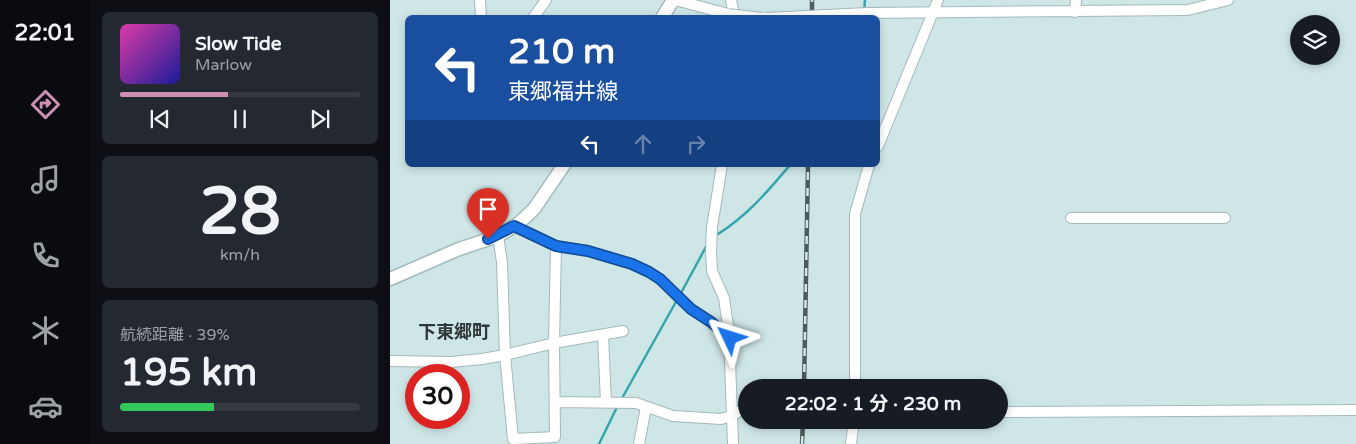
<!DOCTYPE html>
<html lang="ja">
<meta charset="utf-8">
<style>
body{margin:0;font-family:"Varela Round","Noto Sans JP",sans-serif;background:#242831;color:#f1f3f6;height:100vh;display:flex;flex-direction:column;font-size:19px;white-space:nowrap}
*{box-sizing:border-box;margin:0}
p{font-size:16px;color:#9ea1a6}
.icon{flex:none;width:28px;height:28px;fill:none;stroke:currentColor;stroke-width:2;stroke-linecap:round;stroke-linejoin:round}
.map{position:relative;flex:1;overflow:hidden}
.details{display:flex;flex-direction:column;gap:12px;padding:12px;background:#0d0f14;width:300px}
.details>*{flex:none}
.guide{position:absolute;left:15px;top:15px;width:475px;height:152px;border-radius:8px;box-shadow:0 2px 8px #0003;background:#1a4fa0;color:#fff;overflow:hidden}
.buttons{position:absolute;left:900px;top:15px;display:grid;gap:10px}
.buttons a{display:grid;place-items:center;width:50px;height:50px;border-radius:50%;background:#171b24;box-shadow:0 2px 8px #0003;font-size:25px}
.speed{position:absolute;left:15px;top:364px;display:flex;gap:10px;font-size:25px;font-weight:700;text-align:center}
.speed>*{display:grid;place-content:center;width:65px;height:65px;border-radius:50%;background:#171b24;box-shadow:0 2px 8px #0003;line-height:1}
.speed .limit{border:8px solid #d22;background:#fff;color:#111}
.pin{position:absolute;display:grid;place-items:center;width:42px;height:42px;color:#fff;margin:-51px -21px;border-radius:50% 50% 50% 0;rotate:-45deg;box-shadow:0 0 5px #0007}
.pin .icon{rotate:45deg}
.me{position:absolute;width:55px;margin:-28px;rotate:311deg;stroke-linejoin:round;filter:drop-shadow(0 0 4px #0008)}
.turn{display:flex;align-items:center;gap:18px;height:105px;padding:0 20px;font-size:22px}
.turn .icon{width:65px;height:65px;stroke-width:2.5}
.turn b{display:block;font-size:35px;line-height:42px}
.lanes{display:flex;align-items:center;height:48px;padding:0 20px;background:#0003;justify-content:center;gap:25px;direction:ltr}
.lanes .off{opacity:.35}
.big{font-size:38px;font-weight:700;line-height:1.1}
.details .card{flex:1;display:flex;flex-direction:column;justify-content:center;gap:8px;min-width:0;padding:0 18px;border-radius:8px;background:#242831}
.details .dial{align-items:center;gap:0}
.dial b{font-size:65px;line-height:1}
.song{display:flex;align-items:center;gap:15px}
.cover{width:60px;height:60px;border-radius:8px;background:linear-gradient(135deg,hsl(320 70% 55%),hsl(240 70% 35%))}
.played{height:5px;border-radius:2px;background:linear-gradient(90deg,#cc90b5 45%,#363941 45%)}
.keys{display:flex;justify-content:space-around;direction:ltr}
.charge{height:8px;border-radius:4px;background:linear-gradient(90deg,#34c759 39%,#363941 0)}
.trip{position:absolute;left:348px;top:379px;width:270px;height:50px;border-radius:25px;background:#171b24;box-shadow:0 2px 8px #0003;font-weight:700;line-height:50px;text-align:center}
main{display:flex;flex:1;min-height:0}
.dock{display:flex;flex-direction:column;width:90px;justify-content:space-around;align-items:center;background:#090b0e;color:#9ea1a6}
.dock .icon{width:35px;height:35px}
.dock .current{color:#cc90b5}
.dock b{font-size:22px;color:#f1f3f6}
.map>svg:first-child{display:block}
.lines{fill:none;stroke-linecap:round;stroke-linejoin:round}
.stream{stroke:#35a6ad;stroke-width:2.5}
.minor-casing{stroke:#a3b9ba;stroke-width:12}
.major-casing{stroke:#a3b9ba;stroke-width:15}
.minor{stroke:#fff;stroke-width:10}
.major{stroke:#fff;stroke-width:12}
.rail-casing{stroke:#4e595a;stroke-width:4.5}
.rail{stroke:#cfe6e7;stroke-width:2.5;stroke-dasharray:8;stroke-linecap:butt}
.minor-bridge-casing{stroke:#a3b9ba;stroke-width:12;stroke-linecap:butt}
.minor-bridge{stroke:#fff;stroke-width:10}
.route-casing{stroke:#114b97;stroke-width:12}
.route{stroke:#1a73e8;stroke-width:9}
.labels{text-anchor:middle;stroke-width:4.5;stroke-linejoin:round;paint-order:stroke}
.quarter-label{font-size:18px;font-weight:bold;fill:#2f3738;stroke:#cfe6e7}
</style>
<main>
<nav class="dock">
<b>22:01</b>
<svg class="icon current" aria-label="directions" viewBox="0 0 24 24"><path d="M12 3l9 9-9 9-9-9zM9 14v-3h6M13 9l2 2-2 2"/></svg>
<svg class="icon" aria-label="music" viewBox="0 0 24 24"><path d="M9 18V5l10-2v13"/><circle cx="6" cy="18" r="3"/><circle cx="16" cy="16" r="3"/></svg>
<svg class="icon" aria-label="phone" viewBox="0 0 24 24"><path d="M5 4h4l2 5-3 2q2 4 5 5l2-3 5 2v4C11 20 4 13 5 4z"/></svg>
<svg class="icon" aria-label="climate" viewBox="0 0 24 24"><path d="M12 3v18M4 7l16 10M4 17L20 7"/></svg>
<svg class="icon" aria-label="car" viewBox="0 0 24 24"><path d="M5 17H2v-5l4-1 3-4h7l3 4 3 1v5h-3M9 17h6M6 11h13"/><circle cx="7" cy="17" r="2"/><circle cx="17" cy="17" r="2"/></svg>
</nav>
<section class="details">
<div class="card">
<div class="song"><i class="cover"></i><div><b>Slow Tide</b><p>Marlow</p></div></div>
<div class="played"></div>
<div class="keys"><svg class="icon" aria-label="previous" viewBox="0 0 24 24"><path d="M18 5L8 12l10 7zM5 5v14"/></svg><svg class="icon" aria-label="pause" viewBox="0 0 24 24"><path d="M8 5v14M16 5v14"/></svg><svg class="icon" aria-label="next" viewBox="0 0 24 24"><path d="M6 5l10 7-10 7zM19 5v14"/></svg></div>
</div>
<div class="card dial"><b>28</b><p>km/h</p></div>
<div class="card"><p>航続距離 · 39%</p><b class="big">195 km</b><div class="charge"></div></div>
</section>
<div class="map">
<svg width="966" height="444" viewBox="0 0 966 444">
<rect width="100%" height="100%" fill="#cfe6e7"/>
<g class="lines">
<!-- stream -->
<path class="stream" d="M474 11 475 0
M328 234C357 216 378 191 400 165
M291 293 318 243
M231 400 287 300
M209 444 228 405"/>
<defs>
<path id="minor" d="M90 0 91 18
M285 0 338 14
M341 0 345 18
M685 12 686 0
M477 13 798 10 838 0
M143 18 156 0
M488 146 548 0
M332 165 322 227 321 251 322 271 334 298 339 333 343 444
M681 218H835
M123 226 166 246 198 251 242 264 259 272 270 279 301 309 321 322 340 339
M108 236 112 262 115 355 123 439 165 437 164 343 166 246
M213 335 216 402
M0 361 61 362 92 359 115 355 164 343 233 331
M465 388V214L479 165
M165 402 246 403 283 416 331 419 341 416 350 411H356
M609 412 966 410
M249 444 256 407
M461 444 464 420"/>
<path id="major" d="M272 18 283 0
M0 279 69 249 108 236 128 224 144 209 174 165"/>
</defs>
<!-- minor casing -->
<use href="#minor" class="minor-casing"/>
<!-- major casing -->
<use href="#major" class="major-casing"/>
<!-- minor -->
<use href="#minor" class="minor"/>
<!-- major -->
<use href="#major" class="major"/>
<defs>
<path id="rail" d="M422 18V0
M414 388 418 165
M412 444 413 420"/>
</defs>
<!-- rail casing -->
<use href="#rail" class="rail-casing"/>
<!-- rail -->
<use href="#rail" class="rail"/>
<defs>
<path id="minor-bridge" d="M338 14 372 18
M376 18 477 13"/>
</defs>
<!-- minor-bridge casing -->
<use href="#minor-bridge" class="minor-bridge-casing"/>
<!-- minor-bridge -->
<use href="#minor-bridge" class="minor-bridge"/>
</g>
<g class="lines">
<defs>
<path id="route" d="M98 239 124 226 166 246 198 251 242 264 259 272 270 279 301 309 321 322 340 338"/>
</defs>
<!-- route casing -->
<use href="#route" class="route-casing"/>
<!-- route -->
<use href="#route" class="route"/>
</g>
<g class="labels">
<!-- quarter labels -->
<g class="quarter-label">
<text x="64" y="338">下東郷町</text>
</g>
</g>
</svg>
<div class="buttons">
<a><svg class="icon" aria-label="layers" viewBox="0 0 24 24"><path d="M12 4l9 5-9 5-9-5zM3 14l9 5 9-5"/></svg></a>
</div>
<div class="speed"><div class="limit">30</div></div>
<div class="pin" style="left:98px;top:239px;background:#d93025"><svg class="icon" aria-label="arrive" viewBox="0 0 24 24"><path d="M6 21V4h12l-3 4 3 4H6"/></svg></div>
<svg class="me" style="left:340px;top:338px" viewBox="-20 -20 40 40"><path d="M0-17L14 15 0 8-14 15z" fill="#1a73e8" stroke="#fff" stroke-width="4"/></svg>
<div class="trip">22:02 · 1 分 · 230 m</div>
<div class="guide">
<div class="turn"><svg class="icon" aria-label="left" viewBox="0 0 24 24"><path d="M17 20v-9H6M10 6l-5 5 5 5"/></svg><div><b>210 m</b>東郷福井線</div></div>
<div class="lanes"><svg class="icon" aria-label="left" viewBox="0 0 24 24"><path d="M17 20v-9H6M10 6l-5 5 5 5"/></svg><svg class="icon off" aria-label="ahead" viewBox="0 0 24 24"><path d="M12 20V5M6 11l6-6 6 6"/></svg><svg class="icon off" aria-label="right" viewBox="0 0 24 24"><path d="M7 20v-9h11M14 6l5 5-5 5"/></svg></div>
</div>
</div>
</main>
